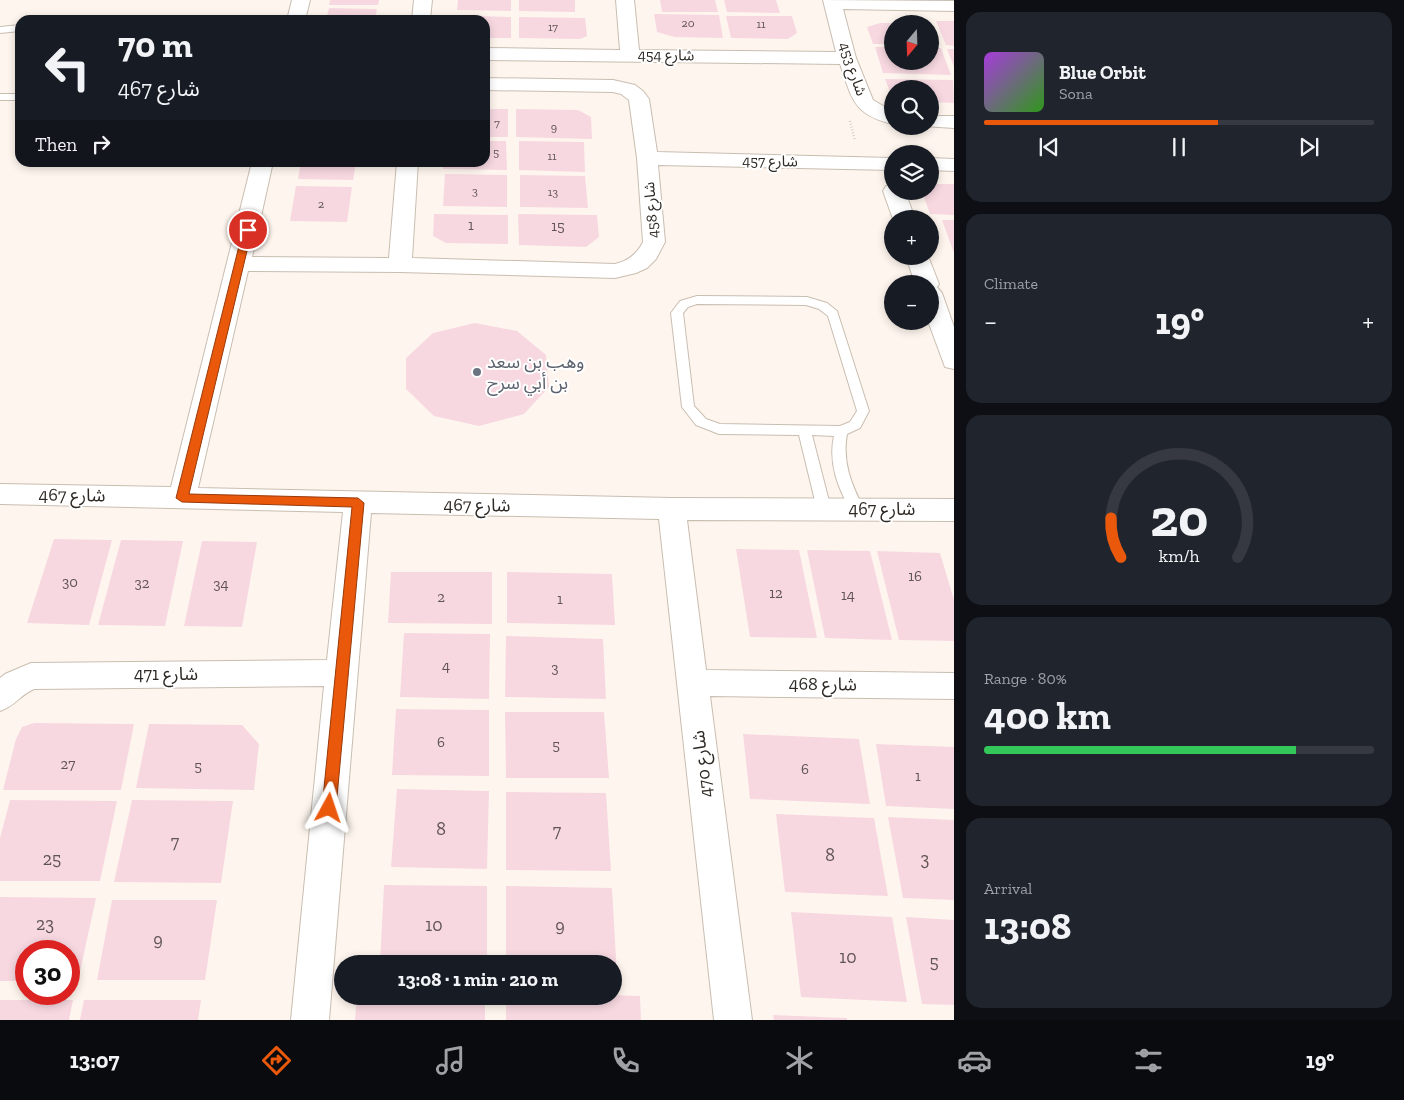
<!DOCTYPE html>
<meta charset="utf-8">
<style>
body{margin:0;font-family:"Zilla Slab","Noto Sans Arabic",serif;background:#20242c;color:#f1f3f6;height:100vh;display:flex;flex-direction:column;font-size:19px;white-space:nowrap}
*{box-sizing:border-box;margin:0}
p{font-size:16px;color:#9ea1a6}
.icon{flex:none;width:28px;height:28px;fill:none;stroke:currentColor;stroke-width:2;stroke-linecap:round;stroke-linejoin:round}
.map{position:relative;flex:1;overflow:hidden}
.sheet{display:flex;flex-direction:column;gap:12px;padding:12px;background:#0d0f14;width:450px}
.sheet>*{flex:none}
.banner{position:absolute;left:15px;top:15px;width:475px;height:152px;border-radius:15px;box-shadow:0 2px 8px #0003;background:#171b24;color:#f1f3f6;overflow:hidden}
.needle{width:32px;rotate:199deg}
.fabs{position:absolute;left:884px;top:15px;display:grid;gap:10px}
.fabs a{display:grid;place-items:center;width:55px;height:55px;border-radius:50%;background:#171b24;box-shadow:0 2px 8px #0003;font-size:25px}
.speed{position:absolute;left:15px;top:940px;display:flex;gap:10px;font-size:25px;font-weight:700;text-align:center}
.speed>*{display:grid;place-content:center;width:65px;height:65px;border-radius:50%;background:#171b24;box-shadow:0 2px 8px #0003;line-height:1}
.speed .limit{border:8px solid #d22;background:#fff;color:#111}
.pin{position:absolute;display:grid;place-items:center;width:42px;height:42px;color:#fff;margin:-21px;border:2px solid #fff;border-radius:50%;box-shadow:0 1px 5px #0007}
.me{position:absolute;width:55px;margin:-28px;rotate:5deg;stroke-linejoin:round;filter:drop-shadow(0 0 4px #0008)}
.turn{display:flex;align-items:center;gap:18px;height:105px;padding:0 20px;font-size:22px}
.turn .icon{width:65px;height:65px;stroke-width:2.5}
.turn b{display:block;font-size:35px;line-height:42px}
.then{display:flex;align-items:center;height:48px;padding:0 20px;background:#0003;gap:10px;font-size:19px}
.big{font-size:38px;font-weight:700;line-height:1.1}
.sheet .widget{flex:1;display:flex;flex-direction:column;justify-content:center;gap:8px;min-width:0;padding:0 18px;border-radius:15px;background:#20242c}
.sheet .dial{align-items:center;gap:0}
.dial svg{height:130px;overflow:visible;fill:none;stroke:#363941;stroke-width:7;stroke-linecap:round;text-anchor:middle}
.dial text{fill:#f1f3f6;stroke:none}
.song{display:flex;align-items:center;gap:15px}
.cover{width:60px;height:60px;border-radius:8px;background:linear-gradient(135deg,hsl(280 70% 55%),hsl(110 70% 35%))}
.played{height:5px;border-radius:2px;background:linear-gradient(90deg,#ea580c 60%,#363941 60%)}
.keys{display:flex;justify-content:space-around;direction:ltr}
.heat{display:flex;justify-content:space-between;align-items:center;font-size:28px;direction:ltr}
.charge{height:8px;border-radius:4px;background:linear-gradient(90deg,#34c759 80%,#363941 0)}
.trip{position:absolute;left:334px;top:955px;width:288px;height:50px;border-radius:25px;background:#171b24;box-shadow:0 2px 8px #0003;font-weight:700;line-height:50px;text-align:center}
.dock{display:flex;height:80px;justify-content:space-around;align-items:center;background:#090b0e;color:#9ea1a6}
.dock .icon{width:35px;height:35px}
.dock .current{color:#ea580c}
.dock b{font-size:22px;color:#f1f3f6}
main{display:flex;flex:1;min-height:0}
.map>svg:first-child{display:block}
.building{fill:#f7d8e1}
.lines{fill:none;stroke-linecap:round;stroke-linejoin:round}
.service-casing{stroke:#c9bdb0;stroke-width:2}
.minor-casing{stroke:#c9bdb0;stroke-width:2}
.path{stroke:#b5aea7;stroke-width:2.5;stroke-dasharray:0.5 2.5;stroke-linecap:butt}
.service{fill:#fff;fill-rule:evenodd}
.minor{fill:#fff;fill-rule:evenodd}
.route{fill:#ea580c;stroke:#983908}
.worship-dot{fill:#6b7280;stroke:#fff;stroke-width:2}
.labels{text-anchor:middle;stroke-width:4;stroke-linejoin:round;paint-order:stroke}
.far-number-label{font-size:12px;fill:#605553}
.far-street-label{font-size:15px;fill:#2e2924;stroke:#fff}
.number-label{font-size:15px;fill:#605553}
.worship-label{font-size:18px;fill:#5b616d;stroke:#fff;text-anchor:start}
.street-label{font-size:18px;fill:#2e2924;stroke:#fff}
.near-number-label{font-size:18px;fill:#605553}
</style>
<main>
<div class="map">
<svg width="954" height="1020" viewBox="0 0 954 1020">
<rect width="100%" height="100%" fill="#fef6ee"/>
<!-- building -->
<path class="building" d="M330 0H379L378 5H329Z
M458 0H511V11L457 10Z
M519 0H575V12L519 11Z
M660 0H715L718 12H662Z
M724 0H776L780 13 727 12Z
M329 8 377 9 375 20H326Z
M654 14 719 15 723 38 675 37 657 32Z
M445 15 511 17V38H485V20H444Z
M726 16H792L797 33 788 39 731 38Z
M519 17 585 18 587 36 580 39 519 38Z
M936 21H954V46L946 45Z
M930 22 940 45H930Z
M880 23H892V44H873L867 27Z
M875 47H892V61H930V48H941L951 75 883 73Z
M947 49H954V67Z
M885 79 953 80 954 103 930 102V89H892V97Z
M485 109H508V137H485Z
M516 109 578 110 591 117 592 139 516 137Z
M485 141H506L507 170 443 169 444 162H485Z
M519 141 584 142 585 172 519 170Z
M301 162H356L353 180 298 179Z
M445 174 507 175V207L443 206Z
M520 175 585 176 588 208 520 207Z
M934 184H954V215L930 214 923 194 930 191V188Z
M296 186 352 187 347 222 290 221Z
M434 214 508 215V244L446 243 433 236Z
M518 214 597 215 599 237 586 247 519 245Z
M942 220H954V253Z
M475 323 517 331 546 355 549 387 524 414 479 426 434 416 406 389V358L433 333Z
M54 539 112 540 89 625 27 623Z
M121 540 183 541 165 626 98 625Z
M202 541 257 542 242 627 184 626Z
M736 549 799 550 817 638 750 637Z
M807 550 870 551 892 640 825 638Z
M877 551 940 553 954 600V641L899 640Z
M391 572H492V624L388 623Z
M507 572 612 574 615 625 507 623Z
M404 633 490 634 489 699 400 697Z
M506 636 603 639 606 699 505 697Z
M396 709 489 710V776L392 775Z
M505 712H604L609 778H506Z
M34 723 134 724 121 790H3L16 739 22 727Z
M149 724 242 725 259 744 254 790 136 788Z
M743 734 859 739 870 804 750 799Z
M876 744 954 747V809L886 806Z
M397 789 489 791 487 869 391 867Z
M506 792 606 793 611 871 506 870Z
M10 800 117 801 100 881H0V838Z
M132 800 233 801 221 883 114 882Z
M776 814 874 818 888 896 785 892Z
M888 817 954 820V900L903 898Z
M384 885 487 886V964H380Z
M506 886 612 888 617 976H612V964H506Z
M0 897 96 898 78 981H69V951H26V981H0Z
M112 900H217L205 980H97Z
M791 912 892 917 907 1002 801 997Z
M906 917 954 920V1005L922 1004Z
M612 995 640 996 641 1020H506V996Z
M357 996H485V1020H355Z
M0 1000H73L69 1020H0Z
M84 1000H201L198 1020H80Z
M773 1015 847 1018V1020H774Z"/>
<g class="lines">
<defs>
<path id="service" d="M20 25V31L0 33V27Z
M0 94H20V100H0Z
M697 296 807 297 827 303 837 311 869 411 860 428 847 434C842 462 851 484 864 509L862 513 857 514 852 513C838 488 828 464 834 436L812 435 831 509 829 513 824 514 819 513 817 509 799 435 719 434 696 425 682 407 671 313 680 301ZM697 304 806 305 819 309 828 316 857 411 850 422 840 426 720 424 706 419 694 406 683 313 688 307Z"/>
<path id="minor" d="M292 0H310L305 20H287Z
M414 0H432L430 20H412Z
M616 0H634L639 50 836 52 823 0 954 1V11L843 9 856 58 873 100 892 111V124C852 114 852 98 840 64L485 60V48L620 50Z
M485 78 613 80 635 85 643 91 649 99 657 152 892 158V170L658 165 665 242 656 259 647 268 636 273 615 278 400 272 248 271 198 488 672 498 954 499V521L687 520 706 670 954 673V699L710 696 752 1020H714L659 519 371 513 329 1020H291L324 686 34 689C20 695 15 706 0 711V678L5 674 31 663 327 660 343 512 0 504V484L171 487 252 162H273L252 257 389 258 397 162H418L412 258 615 264C628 261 637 254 643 242L637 158 629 100 621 94 613 92 485 90Z
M930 116H954V128L923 126H930Z
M930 158 954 159V171L930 170Z
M892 185V191H905L915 219H893L883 191 886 186Z
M906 256H928L939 284 937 287 942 293 954 327V369L945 367 928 321H930V284H915Z"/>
</defs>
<!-- service casing -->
<use href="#service" class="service-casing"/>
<!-- minor casing -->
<use href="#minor" class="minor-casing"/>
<!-- path -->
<path class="path" d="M850 121 855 141"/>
<!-- service -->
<use href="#service" class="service"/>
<!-- minor -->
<use href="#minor" class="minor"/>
</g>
<!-- route -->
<path class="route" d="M248 227 252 230 189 494 358 498 364 503 336 808 334 812 329 814 324 812 322 808 352 507 182 502 176 498 243 230Z"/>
<!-- markers -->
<circle class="worship-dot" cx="477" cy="372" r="5"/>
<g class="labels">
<!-- far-number labels -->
<g class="far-number-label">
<text x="688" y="27">20</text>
<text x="761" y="28">11</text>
<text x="553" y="31">17</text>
<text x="497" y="127">7</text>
<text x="554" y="131">9</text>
<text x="496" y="156">5</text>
<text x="552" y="160">11</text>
<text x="475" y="195">3</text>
<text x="553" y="196">13</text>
<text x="321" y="208">2</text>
</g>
<!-- far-street labels -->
<g class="far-street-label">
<text transform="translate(666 55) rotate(1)" y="5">شارع 454</text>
<text transform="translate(853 69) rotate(71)" y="5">شارع 453</text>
<text transform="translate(770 161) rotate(1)" y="5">شارع 457</text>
<text transform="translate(651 210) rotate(-94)" y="5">شارع 458</text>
</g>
<!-- number labels -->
<g class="number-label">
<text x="471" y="230">1</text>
<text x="558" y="231">15</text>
<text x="915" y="581">16</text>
<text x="70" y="587">30</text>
<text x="142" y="588">32</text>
<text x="221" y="589">34</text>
<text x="776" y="598">12</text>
<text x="848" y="600">14</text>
<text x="441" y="602">2</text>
<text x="560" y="604">1</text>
<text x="446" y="671">4</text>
<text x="555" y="673">3</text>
<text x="441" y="747">6</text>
<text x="556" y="750">5</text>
<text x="68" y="769">27</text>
<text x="198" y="771">5</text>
<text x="805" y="774">6</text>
<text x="918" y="781">1</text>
</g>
<!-- worship labels -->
<g class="worship-label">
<text x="487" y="368">وهب بن سعد<tspan x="487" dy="21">بن أبي سرح</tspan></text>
</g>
<!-- street labels -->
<g class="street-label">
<text transform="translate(72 495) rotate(1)" y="6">شارع 467</text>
<text transform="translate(477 505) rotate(1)" y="6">شارع 467</text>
<text x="882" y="515">شارع 467</text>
<text x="166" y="680">شارع 471</text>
<text transform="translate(823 684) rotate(1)" y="6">شارع 468</text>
<text transform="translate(702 764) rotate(-97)" y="6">شارع 470</text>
</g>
<!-- near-number labels -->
<g class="near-number-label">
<text x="441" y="835">8</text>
<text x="557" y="837">7</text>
<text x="175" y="848">7</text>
<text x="830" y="861">8</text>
<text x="52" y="865">25</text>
<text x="925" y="865">3</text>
<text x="45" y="930">23</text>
<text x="434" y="931">10</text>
<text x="560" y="932">9</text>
<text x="158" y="946">9</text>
<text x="848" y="963">10</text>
<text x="934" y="968">5</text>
</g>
</g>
</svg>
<div class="fabs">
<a><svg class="needle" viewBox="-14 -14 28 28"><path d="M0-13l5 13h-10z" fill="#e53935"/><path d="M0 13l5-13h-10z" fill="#9ea1a6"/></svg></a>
<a><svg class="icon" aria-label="search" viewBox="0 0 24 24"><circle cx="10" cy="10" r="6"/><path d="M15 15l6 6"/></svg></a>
<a><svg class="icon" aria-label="layers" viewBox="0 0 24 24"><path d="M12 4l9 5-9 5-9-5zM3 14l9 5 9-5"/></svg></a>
<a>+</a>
<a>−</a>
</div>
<div class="speed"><div class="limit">30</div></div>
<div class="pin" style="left:248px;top:230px;background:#d93025"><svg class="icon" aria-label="arrive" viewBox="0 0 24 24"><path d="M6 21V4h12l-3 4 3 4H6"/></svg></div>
<svg class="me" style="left:329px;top:808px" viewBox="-20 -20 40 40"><path d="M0-17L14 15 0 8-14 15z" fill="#ea580c" stroke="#fff" stroke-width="4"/></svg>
<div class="trip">13:08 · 1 min · 210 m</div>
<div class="banner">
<div class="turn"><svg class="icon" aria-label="left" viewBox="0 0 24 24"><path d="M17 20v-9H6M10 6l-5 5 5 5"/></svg><div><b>70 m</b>شارع 467</div></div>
<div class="then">Then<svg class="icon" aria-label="right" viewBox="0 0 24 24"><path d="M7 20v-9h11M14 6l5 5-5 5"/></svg></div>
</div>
</div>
<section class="sheet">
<div class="widget">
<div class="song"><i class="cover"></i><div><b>Blue Orbit</b><p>Sona</p></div></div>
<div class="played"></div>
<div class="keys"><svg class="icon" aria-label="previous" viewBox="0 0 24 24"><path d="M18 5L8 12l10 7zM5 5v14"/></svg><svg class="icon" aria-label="pause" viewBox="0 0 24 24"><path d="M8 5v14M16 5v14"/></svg><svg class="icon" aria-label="next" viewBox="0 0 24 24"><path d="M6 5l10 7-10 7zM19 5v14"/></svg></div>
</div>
<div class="widget"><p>Climate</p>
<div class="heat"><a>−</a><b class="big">19°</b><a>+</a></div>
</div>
<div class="widget dial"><svg viewBox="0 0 100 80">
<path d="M14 69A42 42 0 1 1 86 69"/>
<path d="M14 69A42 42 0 0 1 8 45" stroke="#ea580c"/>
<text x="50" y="56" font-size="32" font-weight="700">20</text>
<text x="50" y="72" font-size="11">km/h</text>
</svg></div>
<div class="widget"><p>Range · 80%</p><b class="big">400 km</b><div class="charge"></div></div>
<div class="widget"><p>Arrival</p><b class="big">13:08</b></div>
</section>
</main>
<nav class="dock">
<b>13:07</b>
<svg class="icon current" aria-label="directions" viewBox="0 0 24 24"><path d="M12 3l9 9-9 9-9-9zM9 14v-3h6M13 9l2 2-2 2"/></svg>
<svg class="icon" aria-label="music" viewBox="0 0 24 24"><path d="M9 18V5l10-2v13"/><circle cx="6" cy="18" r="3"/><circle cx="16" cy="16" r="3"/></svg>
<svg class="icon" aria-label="phone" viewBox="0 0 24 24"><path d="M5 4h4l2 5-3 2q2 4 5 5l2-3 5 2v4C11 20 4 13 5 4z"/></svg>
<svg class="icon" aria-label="climate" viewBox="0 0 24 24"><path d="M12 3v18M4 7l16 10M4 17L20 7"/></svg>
<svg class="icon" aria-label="car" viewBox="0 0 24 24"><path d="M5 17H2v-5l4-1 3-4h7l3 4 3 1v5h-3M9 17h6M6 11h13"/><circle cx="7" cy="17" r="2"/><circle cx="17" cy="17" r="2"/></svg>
<svg class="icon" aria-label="filters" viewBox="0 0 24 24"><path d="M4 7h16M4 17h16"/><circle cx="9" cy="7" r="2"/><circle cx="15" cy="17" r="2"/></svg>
<b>19°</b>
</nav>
